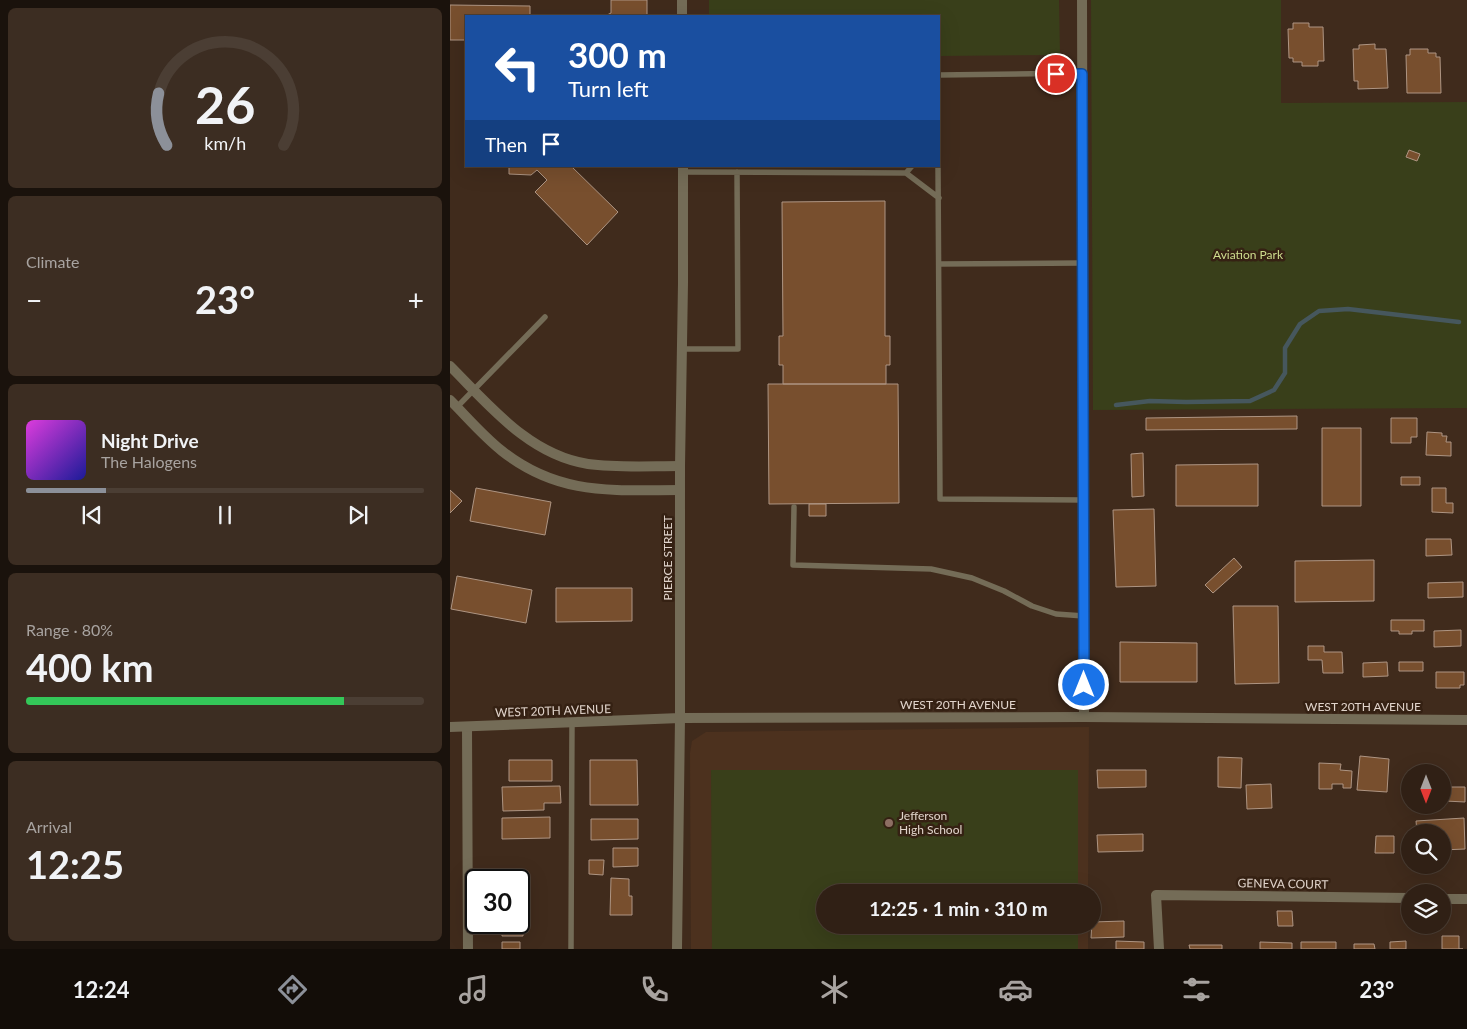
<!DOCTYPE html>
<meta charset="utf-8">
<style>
body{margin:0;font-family:Lato,sans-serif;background:#3c2d22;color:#f1f3f6;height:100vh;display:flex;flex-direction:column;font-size:19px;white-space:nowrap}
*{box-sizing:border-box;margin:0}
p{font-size:16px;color:#a8a3a0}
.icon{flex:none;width:28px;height:28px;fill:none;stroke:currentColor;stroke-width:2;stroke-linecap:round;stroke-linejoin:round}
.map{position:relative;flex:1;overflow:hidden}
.sheet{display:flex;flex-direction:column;gap:8px;padding:8px;background:#1a120c;width:450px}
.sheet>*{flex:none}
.banner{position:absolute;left:15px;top:15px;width:475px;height:152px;border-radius:0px;box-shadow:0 5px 20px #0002,0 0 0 1px #4b3e34;background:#1a4fa0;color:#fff;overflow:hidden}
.needle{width:32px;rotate:180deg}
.buttons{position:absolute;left:951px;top:764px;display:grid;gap:10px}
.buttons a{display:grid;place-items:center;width:50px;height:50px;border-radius:50%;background:#302015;box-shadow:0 5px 20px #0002,0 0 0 1px #4b3e34;font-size:25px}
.speed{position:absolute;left:15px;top:869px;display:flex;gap:10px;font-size:25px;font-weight:700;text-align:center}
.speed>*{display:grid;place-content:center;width:65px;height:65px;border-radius:50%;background:#302015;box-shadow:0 5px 20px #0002,0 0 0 1px #4b3e34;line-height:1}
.speed .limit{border:2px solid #111;border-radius:8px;background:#fff;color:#111}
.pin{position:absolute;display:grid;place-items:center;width:42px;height:42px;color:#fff;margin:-21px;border:2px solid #fff;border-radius:50%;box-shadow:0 1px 5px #0007}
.me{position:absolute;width:55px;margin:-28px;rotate:0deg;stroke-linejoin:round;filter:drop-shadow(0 0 4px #0008)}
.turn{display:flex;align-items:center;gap:18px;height:105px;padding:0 20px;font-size:22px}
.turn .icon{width:65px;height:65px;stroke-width:2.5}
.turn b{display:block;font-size:35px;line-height:42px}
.then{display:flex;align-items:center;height:48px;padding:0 20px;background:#0003;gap:10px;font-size:19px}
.big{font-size:38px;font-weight:700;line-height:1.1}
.sheet .widget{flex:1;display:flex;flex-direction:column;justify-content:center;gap:8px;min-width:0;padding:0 18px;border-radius:8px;background:#3c2d22}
.sheet .dial{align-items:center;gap:0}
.dial svg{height:130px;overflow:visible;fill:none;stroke:#4b3e34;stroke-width:7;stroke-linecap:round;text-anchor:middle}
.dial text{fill:#f1f3f6;stroke:none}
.song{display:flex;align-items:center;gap:15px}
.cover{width:60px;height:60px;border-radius:8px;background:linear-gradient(135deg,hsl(300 70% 55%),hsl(240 70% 35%))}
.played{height:5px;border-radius:2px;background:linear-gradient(90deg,#8c9099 20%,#4b3e34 20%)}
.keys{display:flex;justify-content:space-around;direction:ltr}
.heat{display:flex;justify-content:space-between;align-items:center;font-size:28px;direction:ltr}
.charge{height:8px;border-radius:4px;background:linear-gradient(90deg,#34c759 80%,#4b3e34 0)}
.trip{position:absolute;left:366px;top:884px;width:285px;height:50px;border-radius:25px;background:#302015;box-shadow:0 5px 20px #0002,0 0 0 1px #4b3e34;font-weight:700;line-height:50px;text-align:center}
.dock{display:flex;height:80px;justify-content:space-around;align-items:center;background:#130d08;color:#a8a3a0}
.dock .icon{width:35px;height:35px}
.dock .on{color:#8c9099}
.dock b{font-size:22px;color:#f1f3f6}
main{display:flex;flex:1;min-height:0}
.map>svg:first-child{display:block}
.built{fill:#4c311e}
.green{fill:#393f1a}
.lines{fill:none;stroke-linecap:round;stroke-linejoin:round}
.stream{stroke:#46575d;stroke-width:4.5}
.building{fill:#784f2e;stroke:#ae9583}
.service{stroke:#746c57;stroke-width:5.5}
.minor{stroke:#746c57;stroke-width:10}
.tertiary{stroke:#746c57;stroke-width:10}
.route-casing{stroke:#114b97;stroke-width:12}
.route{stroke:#1a73e8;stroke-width:9}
.education-dot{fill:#8d6e63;stroke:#352113;stroke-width:2}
.labels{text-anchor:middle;stroke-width:5;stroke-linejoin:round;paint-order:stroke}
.park-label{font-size:12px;fill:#cedd8e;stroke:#352113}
.street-label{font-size:12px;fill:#e1d4cb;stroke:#352113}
.poi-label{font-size:12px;fill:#e1d4cb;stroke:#352113;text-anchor:start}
</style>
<main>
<section class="sheet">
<div class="widget dial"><svg viewBox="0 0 100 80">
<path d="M14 69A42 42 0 1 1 86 69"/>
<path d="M14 69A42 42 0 0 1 9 37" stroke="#8c9099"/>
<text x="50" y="56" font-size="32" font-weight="700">26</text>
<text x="50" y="72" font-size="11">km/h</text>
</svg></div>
<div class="widget"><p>Climate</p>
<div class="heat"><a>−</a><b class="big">23°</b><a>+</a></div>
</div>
<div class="widget">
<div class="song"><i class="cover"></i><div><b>Night Drive</b><p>The Halogens</p></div></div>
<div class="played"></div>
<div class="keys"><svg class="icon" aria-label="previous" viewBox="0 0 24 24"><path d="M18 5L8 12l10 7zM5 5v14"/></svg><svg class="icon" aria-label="pause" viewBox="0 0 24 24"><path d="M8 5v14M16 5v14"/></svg><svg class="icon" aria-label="next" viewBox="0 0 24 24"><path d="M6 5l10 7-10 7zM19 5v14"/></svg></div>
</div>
<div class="widget"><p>Range · 80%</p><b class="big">400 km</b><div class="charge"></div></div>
<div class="widget"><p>Arrival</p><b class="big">12:25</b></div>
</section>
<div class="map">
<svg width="1017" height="949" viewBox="0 0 1017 949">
<rect width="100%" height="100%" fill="#402b1c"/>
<!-- built -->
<path class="built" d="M639 727 638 892H375V925H638V949H241L240 753 242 741 256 732Z"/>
<!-- green -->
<path class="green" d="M259 0H609L610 55 489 56V16H259Z
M641 0H831V103L1017 102V408L643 410Z
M261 770H628V892H375V925H628V949H262Z"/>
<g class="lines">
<!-- stream -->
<path class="stream" d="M666 405 700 401 736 402 800 401 824 390 835 373V348L850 324 869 311 898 309 1009 322"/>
</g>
<!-- building -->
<path class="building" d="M161 0H197V16H155L161 13Z
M0 5 80 6V16H16V40H0Z
M843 23H859V27H873L874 61H868V66H852V62H843V58H839L838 29H843Z
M925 44V49H936L938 88 908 89V81H904L903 49H909V45Z
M960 49H978V53H986V57H990L991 93H957L956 55H960Z
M959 150 970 154 967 161 956 157Z
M59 166H108L110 168 112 166H121L168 212 137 245 85 192 97 180 87 170 81 175 59 174Z
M435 201V336H440V365H436V384H333V365H329V336H333L332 202Z
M318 384H448L449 503 319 504Z
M847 416V429L696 430V418Z
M941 418H967V437H961V443H941Z
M872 428H911V506H872Z
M977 432 992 433V436H997L996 442H1001V456L976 455Z
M693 453 694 496 682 497 681 454Z
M808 464V506H726V465Z
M951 477H970V485H951Z
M26 488 101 502 95 535 20 521Z
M982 488H996V503H1003V513L982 512Z
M0 490 12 501 0 513Z
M359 504H376V516H359Z
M704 509 706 586 666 587 663 510Z
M976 539H1001L1002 555 976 556Z
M784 558 792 567 763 593 755 585Z
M924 560V601L845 602V561Z
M7 576 82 590 76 623 1 609Z
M1013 582V597L978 598V583Z
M106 588H182V621L106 622Z
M783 606H828L829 683 785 684Z
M941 620H974V631H962V634H949V631H941Z
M1011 630V646L984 647V631Z
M670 642 747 643V682H670Z
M858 646H874V652H892L893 673H873L872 660H858Z
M937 662 938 676 913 677V663Z
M949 662H973V671H949Z
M986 672H1014V685H1010V688H986Z
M910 756 939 759 937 792 907 790Z
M768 757 792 758 791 788 768 787Z
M59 760H102V781H59Z
M140 760H187L188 805H140Z
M869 763 891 764 890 770 902 771 901 788H893V784H882V789H869Z
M647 770H696V787L648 788Z
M821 784 822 808 797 809 796 785Z
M110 786 111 803H94V810L53 811 52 787Z
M995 787H1015V802L995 801Z
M100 817V838L52 839V818Z
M1014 818 1015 849 992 850V832H967L966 821Z
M141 819H188V839L141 840Z
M693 834V851L648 852 647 835Z
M926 836H944V853H925Z
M163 848H188V866L163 867Z
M139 860H154L153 875 139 874Z
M161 878 179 879V896H182V915H160Z
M69 880 70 888 75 887V904H69Z
M827 911H842L843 926H828Z
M69 912H73V936H52V922H69Z
M674 921V937L641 938 642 922Z
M992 936H1009V949H1013H992Z
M666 941 694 942V949H666Z
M956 941V949H940V942Z
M52 942H70V949H52Z
M810 942 842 943V949H810Z
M851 942H886V949H851Z
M904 944H924L925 949H904Z
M739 945H772V949H740Z"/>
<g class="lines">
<!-- service -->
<path class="service" d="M489 75 632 73
M488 166 490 499 633 500
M233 172 456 173 489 198
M456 173 462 166
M489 264 632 263
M232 349H288L287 172
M7 407 95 317
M344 507 343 565 481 569 522 578 554 591 582 606 606 614 634 616
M121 949 122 723"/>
<!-- minor -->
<path class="minor" d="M632 0 634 717
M0 366C39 405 79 455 138 464 168 468 199 466 230 466
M0 400C17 417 33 436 52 451 109 496 162 490 230 490
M17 727 18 949
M992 899H1017
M709 949 706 895 960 898"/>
<!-- tertiary -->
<path class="tertiary" d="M232 0V16
M0 727 230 718 634 717 1017 720
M227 949 230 718V466L233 283V166"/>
</g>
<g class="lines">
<defs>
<path id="route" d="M606 74H632L634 685"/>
</defs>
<!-- route casing -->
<use href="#route" class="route-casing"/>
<!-- route -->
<use href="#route" class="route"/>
</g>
<!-- markers -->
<circle class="education-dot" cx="439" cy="823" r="5"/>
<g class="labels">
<!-- park labels -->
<g class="park-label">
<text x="798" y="259">Aviation Park</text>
</g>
<!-- street labels -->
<g class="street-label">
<text transform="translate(218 558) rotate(-90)" y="4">PIERCE STREET</text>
<text x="508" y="709">WEST 20TH AVENUE</text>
<text x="913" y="711">WEST 20TH AVENUE</text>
<text transform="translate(103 711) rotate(-2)" y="4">WEST 20TH AVENUE</text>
<text transform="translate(833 884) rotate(1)" y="4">GENEVA COURT</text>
</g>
<!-- poi labels -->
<g class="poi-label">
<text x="449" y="820">Jefferson<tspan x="449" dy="14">High School</tspan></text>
</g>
</g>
</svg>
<div class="buttons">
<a><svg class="needle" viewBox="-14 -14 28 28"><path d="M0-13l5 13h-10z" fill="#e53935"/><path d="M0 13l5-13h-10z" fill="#a8a3a0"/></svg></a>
<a><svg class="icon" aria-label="search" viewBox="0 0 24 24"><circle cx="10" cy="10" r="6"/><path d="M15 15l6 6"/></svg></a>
<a><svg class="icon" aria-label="layers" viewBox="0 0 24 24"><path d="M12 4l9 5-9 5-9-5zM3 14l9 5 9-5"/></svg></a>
</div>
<div class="speed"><div class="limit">30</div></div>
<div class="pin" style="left:606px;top:74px;background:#d93025"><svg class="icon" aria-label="arrive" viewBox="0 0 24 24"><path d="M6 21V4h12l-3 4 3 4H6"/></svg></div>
<svg class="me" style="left:634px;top:685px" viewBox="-20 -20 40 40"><circle r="17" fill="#1a73e8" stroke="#fff" stroke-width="3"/><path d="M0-11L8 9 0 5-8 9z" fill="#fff"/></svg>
<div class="trip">12:25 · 1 min · 310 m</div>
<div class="banner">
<div class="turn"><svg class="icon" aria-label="left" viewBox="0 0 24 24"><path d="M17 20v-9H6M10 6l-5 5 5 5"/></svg><div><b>300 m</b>Turn left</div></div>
<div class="then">Then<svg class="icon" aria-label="arrive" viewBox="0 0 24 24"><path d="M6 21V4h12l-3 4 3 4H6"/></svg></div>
</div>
</div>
</main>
<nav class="dock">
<b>12:24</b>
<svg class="icon on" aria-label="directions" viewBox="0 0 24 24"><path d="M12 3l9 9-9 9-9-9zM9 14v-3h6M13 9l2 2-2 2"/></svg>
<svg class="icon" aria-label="music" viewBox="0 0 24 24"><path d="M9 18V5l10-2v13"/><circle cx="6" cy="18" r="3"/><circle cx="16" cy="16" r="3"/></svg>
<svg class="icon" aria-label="phone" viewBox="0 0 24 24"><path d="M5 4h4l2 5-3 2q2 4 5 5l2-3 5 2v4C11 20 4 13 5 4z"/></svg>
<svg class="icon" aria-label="climate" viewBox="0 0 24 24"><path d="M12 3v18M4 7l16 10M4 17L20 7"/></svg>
<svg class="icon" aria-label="car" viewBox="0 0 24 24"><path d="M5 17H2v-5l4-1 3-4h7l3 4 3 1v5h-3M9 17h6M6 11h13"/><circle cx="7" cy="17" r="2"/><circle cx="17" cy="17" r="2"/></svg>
<svg class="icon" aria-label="filters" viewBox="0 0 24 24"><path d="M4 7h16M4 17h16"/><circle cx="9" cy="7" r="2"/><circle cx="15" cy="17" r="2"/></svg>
<b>23°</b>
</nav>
